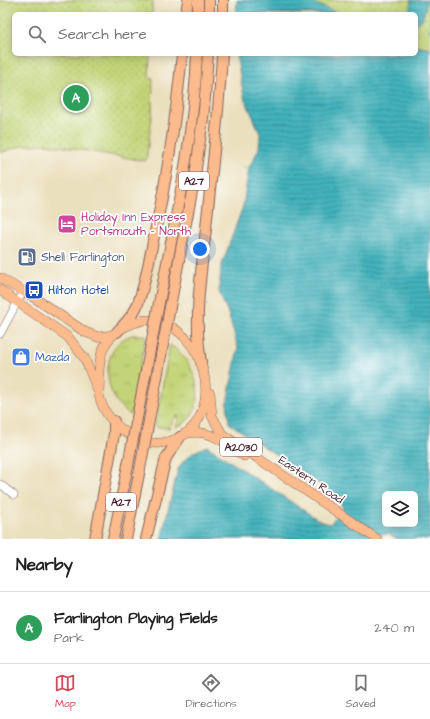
<!DOCTYPE html>
<html lang="en">
<head>
<meta charset="utf-8">
<style>
	body { margin:0; font-family:"Architects Daughter",sans-serif; background:#f6f6f6; color:#222 }
	.controls { position:absolute; right:12px; bottom:12px; display:grid; overflow:hidden; border-radius:6px; box-shadow:0 2px 10px #0003 }
	.controls button { width:36px; height:36px; display:grid; place-items:center; padding:0; border:0; border-bottom:1px solid #e0e0e0; background:#fff; color:#222; font:20px sans-serif }
	.you { position:absolute; left:200px; top:249px; width:14px; height:14px; margin:-10px; border:3px solid #fff; border-radius:50%; background:#1a73e8; box-shadow:0 0 0 6px #1a73e833 }
	.badge { display:grid; place-items:center; width:26px; height:26px; border-radius:50%; background:#d1495b; color:#fff; font-size:13px; font-weight:700 }
	.pin { position:absolute; translate:-50% -50%; border:2px solid #fff; box-shadow:0 1px 4px #0006 }
	.list { margin:0; padding:0; list-style:none }
	h2 { display:flex; justify-content:space-between; align-items:center; height:52px; margin:0; padding:0 16px; font-size:17px }
	h2 small { font-size:13px; font-weight:400; color:#767676 }
	.list li { display:grid; grid-template-columns:26px 1fr auto; gap:12px; align-items:center; box-sizing:border-box; height:72px; padding:0 16px; border-top:1px solid #e0e0e0 }
	.list b { display:block; font-size:15px; white-space:nowrap }
	.list p { margin:0; font-size:13px; white-space:nowrap; color:#767676 }
	.list em { font-size:13px; font-style:normal; color:#767676 }
	.icon { flex:none; width:22px; height:22px; fill:none; stroke:currentColor; stroke-width:2; stroke-linecap:round; stroke-linejoin:round }
	.map { position:relative; flex:none; width:430px; height:539px; overflow:hidden }
	.search { position:absolute; background:#fff; box-shadow:0 2px 10px #0003; left:12px; right:12px; top:12px; height:44px; display:flex; align-items:center; gap:10px; box-sizing:border-box; padding:0 14px; border-radius:6px; color:#767676; font-size:15px }
	.sheet { height:124px; background:#fff }
	nav { display:flex; justify-content:space-around; align-items:center; box-sizing:border-box; height:56px; border-top:1px solid #e0e0e0; background:#fff; font-size:11px; color:#767676 }
	nav a { display:grid; justify-items:center; gap:2px }
	nav .on { color:#d1495b }
	.map>svg:first-child { display:block }
	.grass { fill:url(#grass-tufts); stroke:#867a51 }
	.park { fill:url(#park-dots); stroke:#867a51 }
	.water { fill:url(#water-rules); stroke:#466873; fill-rule:evenodd }
	.lines { fill:none; stroke-linecap:round; stroke-linejoin:round }
	.stream { stroke:#42b2bb; stroke-width:1.5 }
	.minor-casing { stroke:#82635e; stroke-width:8 }
	.major-casing { stroke:#82635e; stroke-width:10 }
	.highway-casing { stroke:#82635e; stroke-width:12 }
	.minor { stroke:#fff; stroke-width:7 }
	.major { stroke:#fbbb8d; stroke-width:9 }
	.highway { stroke:#fbbb8d; stroke-width:10 }
	.highway-bridge-casing { stroke:#82635e; stroke-width:12; stroke-linecap:butt }
	.highway-bridge { stroke:#fbbb8d; stroke-width:10 }
	.labels { text-anchor:middle; dominant-baseline:central; stroke-width:3.5; stroke-linejoin:round; paint-order:stroke }
	.shield { fill:#fff; stroke:#80626b; stroke-width:1 }
	.shield-label { font-size:11px; font-weight:bold; fill:#4a1f2b }
	.hotel-label { font-size:12px; fill:#b23c85; stroke:#fff; text-anchor:start }
	.service-label { font-size:12px; fill:#4e5e75; stroke:#fff; text-anchor:start }
	.transit-label { font-size:12px; fill:#164399; stroke:#fff; text-anchor:start }
	.shop-label { font-size:12px; fill:#366cbe; stroke:#fff; text-anchor:start }
	.street-label { font-size:12px; fill:#4a1f2b; stroke:#fff }
</style>
</head>
<body>
<div class="map">
<svg width="430" height="539" viewBox="0 0 430 539">
	<defs>
		<pattern id="grass-tufts" width="24" height="20" patternUnits="userSpaceOnUse"><rect width="24" height="20" fill="#c2d477"/><path d="M3 7l-1-3M5 7V3M7 7l1-3M15 17l-1-3M17 17v-4M19 17l1-3" fill="none" stroke="#a8b667"/></pattern>
		<pattern id="park-dots" width="8" height="8" patternUnits="userSpaceOnUse"><rect width="8" height="8" fill="#c2d477"/><path d="M2 2h.1M6 6h.1" fill="none" stroke="#a8b667" stroke-width="1.8" stroke-linecap="round"/></pattern>
		<pattern id="water-rules" width="6" height="5" patternUnits="userSpaceOnUse"><rect width="6" height="5" fill="#42b2bb"/><path d="M0 2.5h6" fill="none" stroke="#399098"/></pattern>
	</defs>
	<rect width="100%" height="100%" fill="#fff"/>
	<filter id="ink" filterUnits="userSpaceOnUse"><feTurbulence type="fractalNoise" baseFrequency=".025" numOctaves="2"/><feDisplacementMap in="SourceGraphic" scale="8" xChannelSelector="R" yChannelSelector="G"/><feConvolveMatrix kernelMatrix="1 2 1 2 8 2 1 2 1" color-interpolation-filters="sRGB"/></filter>
	<filter id="wash" filterUnits="userSpaceOnUse"><feTurbulence type="fractalNoise" baseFrequency=".012" numOctaves="4" result="noise"/><feDisplacementMap in="SourceGraphic" scale="16" xChannelSelector="R" yChannelSelector="G"/><feGaussianBlur stdDeviation="0.9" result="paint"/><feColorMatrix in="noise" values="0 0 0 0 0 0 0 0 0 0 0 0 0 0 0 0 0 1.4 0 .05"/><feComposite in="paint" operator="in"/></filter>
	<g filter="url(#wash)">
		<rect width="100%" height="100%" fill="#ebe0be"/>
		<!-- grass -->
		<g class="grass">
			<path d="M 132,335 L 146,335 L 131,415 C 102,399 98,346 132,335 Z"/>
			<path d="M 170,345 C 198,361 212,414 176,427 L 179,417 L 176,416 L 169,428 L 155,427 Z"/>
		</g>
		<!-- park -->
		<g class="park">
			<path d="M 0,0 L 153,0 L 152,14 L 14,14 L 14,54 L 150,54 L 149,77 L 153,78 L 152,117 L 146,161 L 46,144 L 21,146 L 0,153 Z"/>
			<path d="M 307,0 L 430,0 L 430,49 L 416,46 L 416,14 L 340,14 Z"/>
		</g>
		<!-- water -->
		<g class="water">
			<path d="M 237,0 L 307,0 L 340,14 L 236,14 Z"/>
			<path d="M 411,0 L 428,0 L 423,18 L 416,24 L 416,14 L 409,14 Z"/>
			<path d="M 416,46 L 430,49 L 430,539 L 397,539 L 388,534 L 380,535 L 377,533 L 373,539 L 161,539 L 178,469 C 185,457 194,451 207,446 L 320,521 L 330,524 L 343,508 L 337,496 L 229,423 L 227,403 L 238,348 L 228,313 L 219,292 L 221,267 L 243,206 L 249,168 L 259,148 L 260,133 L 244,97 L 236,54 L 416,54 ZM 385,494 L 415,494 L 415,524 L 385,524 Z"/>
		</g>
		<g class="lines">
			<!-- stream -->
			<g class="stream">
				<path d="M 428,30 L 430,31"/>
				<path d="M 244,167 L 250,169"/>
			</g>
		</g>
	</g>
	<g filter="url(#ink)">
		<g class="lines">
			<!-- minor casing -->
			<g class="minor-casing">
				<g id="minor">
					<path d="M 0,334 L 23,292"/>
					<path d="M 0,484 L 14,495"/>
				</g>
			</g>
			<!-- major casing -->
			<g class="major-casing">
				<g id="major">
					<path d="M 0,278 L 33,297 L 85,332 L 98,337 L 113,335"/>
					<path d="M 0,290 L 68,337 L 85,359 L 97,389"/>
					<path d="M 144,320 C 211,319 233,434 161,443 C 135,446 103,420 99,394 C 99,388 100,381 99,375 C 99,361 101,346 112,336 C 120,327 133,323 144,320 Z"/>
					<path d="M 210,393 L 212,416 L 222,434 L 377,539"/>
					<path d="M 184,434 C 211,428 223,442 244,456"/>
				</g>
			</g>
			<!-- highway casing -->
			<g class="highway-casing">
				<g id="highway">
					<path d="M 223,0 L 223,14"/>
					<path d="M 186,14 L 188,0"/>
					<path d="M 198,14 L 198,0"/>
					<path d="M 209,14 L 209,0"/>
					<path d="M 159,303 C 175,221 194,138 197,54"/>
					<path d="M 170,307 L 195,176 L 204,110 L 208,54"/>
					<path d="M 117,332 C 124,324 133,316 137,306 C 145,285 149,262 153,241 C 167,179 176,117 182,54"/>
					<path d="M 201,362 C 194,320 200,280 205,238 C 211,177 219,116 222,54"/>
					<path d="M 95,539 L 114,434 L 114,421"/>
					<path d="M 113,539 L 128,465"/>
					<path d="M 126,539 L 140,469"/>
					<path d="M 146,539 L 166,458 L 180,437"/>
				</g>
			</g>
			<!-- minor -->
			<use href="#minor" class="minor"/>
			<!-- major -->
			<use href="#major" class="major"/>
			<!-- highway -->
			<use href="#highway" class="highway"/>
			<!-- highway-bridge casing -->
			<g class="highway-bridge-casing">
				<g id="highway-bridge">
					<path d="M 128,465 L 159,303"/>
					<path d="M 140,469 L 170,307"/>
				</g>
			</g>
			<!-- highway-bridge -->
			<use href="#highway-bridge" class="highway-bridge"/>
		</g>
	</g>
	<!-- icons -->
	<defs>
		<g id="hotel-square" transform="scale(1)"><rect x="-9" y="-9" width="18" height="18" rx="4" fill="#d1479c" stroke="#fff"/><path d="M-6-4.5h1.5V1H6V5H4.5V3h-9V5H-6ZM-4 0a1.8 1.8 0 1 1 3.6 0ZM.5 0V-2.5h3Q6-2.5 6 0Z" fill="#fff"/></g>
		<g id="fuel-square" transform="scale(1)"><rect x="-9" y="-9" width="18" height="18" rx="4" fill="#5c6f8a" stroke="#fff"/><path d="M-5.5-6h7V0h2V4h1.3V-2.5L3-4.5l.8-.8L6-3V5H2.5V1h-1V6h-7ZM-4.2-4.7v3.2H.2V-4.7Z" fill="#fff"/></g>
		<g id="bus-square" transform="scale(1)"><rect x="-9" y="-9" width="18" height="18" rx="4" fill="#1a4fb4" stroke="#fff"/><path d="M-5-6H5V4H4V6H2V4H-2V6H-4V4H-5ZM-3.5-4V0h7V-4ZM-3.5 1.2v1.5H-2V1.2ZM2 1.2v1.5H3.5V1.2Z" fill="#fff"/></g>
		<g id="shop-square" transform="scale(1)"><rect x="-9" y="-9" width="18" height="18" rx="4" fill="#3f7fe0" stroke="#fff"/><path d="M-5-2.5h2.3a2.7 3.5 0 0 1 5.4 0H5L5.5 6h-11ZM-1.5-2.5h3a1.5 2.3 0 0 0-3 0Z" fill="#fff"/></g>
	</defs>
	<g fill-rule="evenodd">
		<use href="#hotel-square" x="67" y="224"/>
		<use href="#fuel-square" x="27" y="257"/>
		<use href="#bus-square" x="34" y="290"/>
		<use href="#shop-square" x="21" y="357"/>
	</g>
	<g class="labels">
		<!-- shield labels -->
		<g class="shield">
			<rect x="179" y="172" width="30" height="18" rx="3"/>
			<rect x="220" y="438" width="42" height="18" rx="3"/>
			<rect x="106" y="493" width="30" height="18" rx="3"/>
		</g>
		<g class="shield-label">
			<text x="194" y="181">A27</text>
			<text x="241" y="447">A2030</text>
			<text x="121" y="502">A27</text>
		</g>
		<!-- hotel labels -->
		<g class="hotel-label">
			<text x="81" y="217">Holiday Inn Express<tspan x="81" dy="14">Portsmouth - North</tspan></text>
		</g>
		<!-- service labels -->
		<g class="service-label">
			<text x="41" y="257">Shell Farlington</text>
		</g>
		<!-- transit labels -->
		<g class="transit-label">
			<text x="48" y="290">Hilton Hotel</text>
		</g>
		<!-- shop labels -->
		<g class="shop-label">
			<text x="35" y="357">Mazda</text>
		</g>
		<!-- street labels -->
		<g class="street-label">
			<text transform="translate(311 480) rotate(34)">Eastern Road</text>
		</g>
	</g>
</svg>
<div class="controls">
<button><svg class="icon" aria-label="layers" viewBox="0 0 24 24"><path d="M12 4l9 5-9 5-9-5zM3 14l9 5 9-5"/></svg></button>
</div>
<div class="you"></div>
<div class="pin badge" style="left:76px;top:98px;background:#2e9e5b">A</div>
<div class="search"><svg class="icon" aria-label="search" viewBox="0 0 24 24"><circle cx="10" cy="10" r="6"/><path d="M15 15l6 6"/></svg>Search here</div>
</div>
<section class="sheet">
<h2>Nearby<small></small></h2>
<ul class="list">
<li><span class="badge" style="background:#2e9e5b">A</span><div><b>Farlington Playing Fields</b><p>Park</p></div><em>240 m</em></li>
</ul>
</section>
<nav>
<a class="on"><svg class="icon" aria-label="map" viewBox="0 0 24 24"><path d="M3 6l6-2 6 2 6-2v14l-6 2-6-2-6 2zM9 4v14M15 6v14"/></svg>Map</a>
<a><svg class="icon" aria-label="directions" viewBox="0 0 24 24"><path d="M12 3l9 9-9 9-9-9zM9 14v-3h6M13 9l2 2-2 2"/></svg>Directions</a>
<a><svg class="icon" aria-label="saved" viewBox="0 0 24 24"><path d="M7 4h10v16l-5-4-5 4z"/></svg>Saved</a>
</nav>
</body>
</html>
